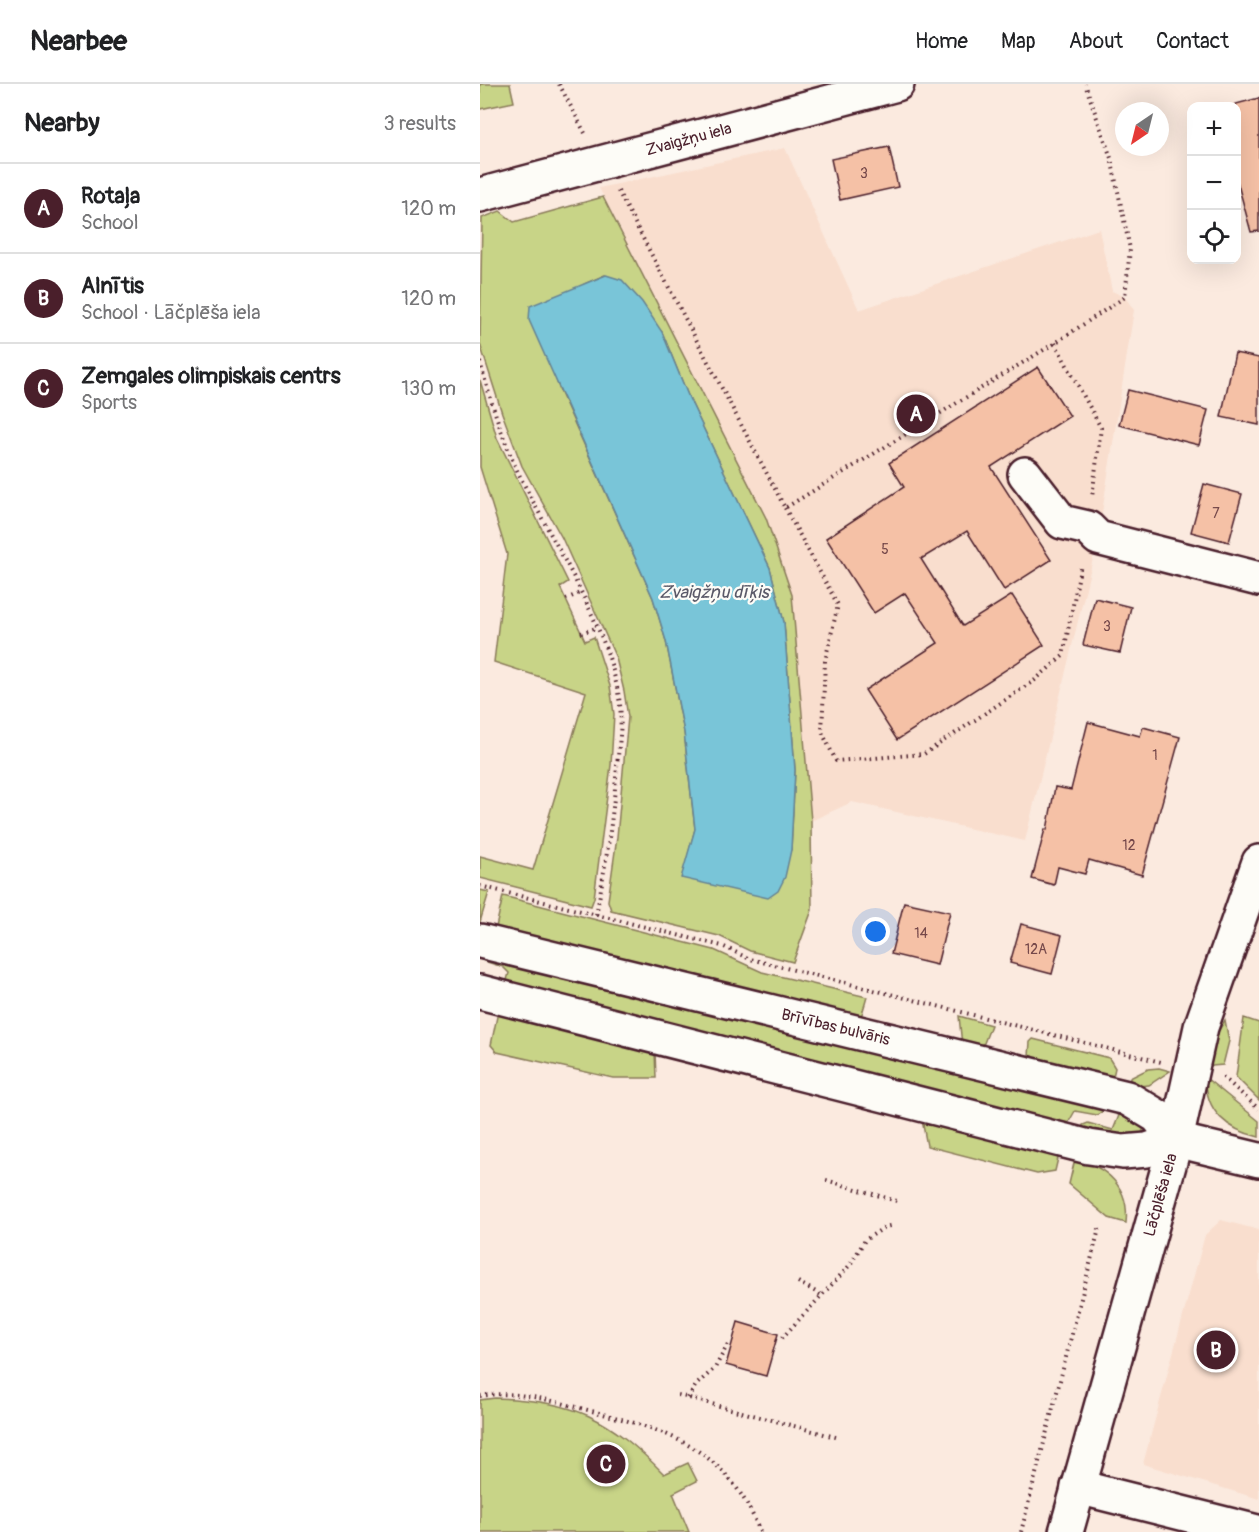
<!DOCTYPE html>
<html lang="en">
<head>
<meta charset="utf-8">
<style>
	body { margin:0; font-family:Pangolin,sans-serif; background:#f6f6f6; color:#202124 }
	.controls { position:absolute; right:18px; top:18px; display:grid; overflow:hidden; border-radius:12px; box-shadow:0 6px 24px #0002 }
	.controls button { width:54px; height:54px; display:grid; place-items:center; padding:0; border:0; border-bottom:2px solid #e0e0e0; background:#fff; color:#202124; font:30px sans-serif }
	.compass { position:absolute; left:635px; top:18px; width:54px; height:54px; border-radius:50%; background:#fff; box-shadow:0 6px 24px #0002; rotate:215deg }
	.you { position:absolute; left:396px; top:848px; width:21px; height:21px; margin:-15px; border:4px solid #fff; border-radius:50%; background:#1a73e8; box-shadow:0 0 0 9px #1a73e833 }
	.badge { display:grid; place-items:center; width:39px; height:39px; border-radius:50%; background:#4a1f2b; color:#fff; font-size:20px; font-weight:700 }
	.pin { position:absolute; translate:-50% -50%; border:3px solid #fff; box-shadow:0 2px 6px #0006 }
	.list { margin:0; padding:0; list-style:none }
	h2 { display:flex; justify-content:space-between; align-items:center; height:78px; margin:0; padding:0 24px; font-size:26px }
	h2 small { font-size:20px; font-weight:400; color:#757577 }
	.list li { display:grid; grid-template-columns:39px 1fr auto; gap:18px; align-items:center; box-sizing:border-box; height:90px; padding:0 24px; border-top:2px solid #e0e0e0 }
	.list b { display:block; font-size:22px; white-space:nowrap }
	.list p { margin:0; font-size:20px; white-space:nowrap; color:#757577 }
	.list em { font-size:20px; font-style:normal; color:#757577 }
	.icon { flex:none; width:33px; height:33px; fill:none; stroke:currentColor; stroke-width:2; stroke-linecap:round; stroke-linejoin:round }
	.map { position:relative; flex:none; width:779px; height:1448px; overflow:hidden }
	header { display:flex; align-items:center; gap:36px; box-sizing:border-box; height:84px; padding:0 30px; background:#fff; border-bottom:2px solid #e0e0e0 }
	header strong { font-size:28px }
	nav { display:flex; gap:33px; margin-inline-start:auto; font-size:21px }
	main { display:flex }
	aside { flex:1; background:#fff }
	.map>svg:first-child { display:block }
	.built { fill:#f9dece }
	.green { fill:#c8d487; stroke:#897a59; stroke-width:1.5; fill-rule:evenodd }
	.water { fill:#79c5d8; stroke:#668393; stroke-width:1.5 }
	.building { fill:#f5c1a6; stroke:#4a1f2b; stroke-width:1.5 }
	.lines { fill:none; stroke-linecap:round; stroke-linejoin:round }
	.minor-casing { stroke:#4a1f2b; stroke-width:38 }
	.path { stroke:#4a1f2b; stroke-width:4; stroke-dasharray:1.5 4.5; stroke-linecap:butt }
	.minor { stroke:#fdfcf7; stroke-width:33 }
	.labels { text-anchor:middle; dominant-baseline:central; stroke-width:4.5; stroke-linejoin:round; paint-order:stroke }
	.number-label { font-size:14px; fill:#75484a }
	.street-label { font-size:16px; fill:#4a1f2b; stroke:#fdfcf7 }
	.water-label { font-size:18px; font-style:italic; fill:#5a5968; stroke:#fdfcf7 }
</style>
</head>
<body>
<header>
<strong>Nearbee</strong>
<nav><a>Home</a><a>Map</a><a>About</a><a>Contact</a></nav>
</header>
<main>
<aside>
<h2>Nearby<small>3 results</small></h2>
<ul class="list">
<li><span class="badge">A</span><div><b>Rotaļa</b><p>School</p></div><em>120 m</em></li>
<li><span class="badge">B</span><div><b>Alnītis</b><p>School · Lāčplēša iela</p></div><em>120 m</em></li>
<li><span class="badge">C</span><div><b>Zemgales olimpiskais centrs</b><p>Sports</p></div><em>130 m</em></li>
</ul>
</aside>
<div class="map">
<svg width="779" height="1448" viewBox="0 0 779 1448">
	<rect width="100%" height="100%" fill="#fbeadf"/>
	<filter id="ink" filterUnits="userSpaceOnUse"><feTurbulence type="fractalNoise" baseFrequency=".0167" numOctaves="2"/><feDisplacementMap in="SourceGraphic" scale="12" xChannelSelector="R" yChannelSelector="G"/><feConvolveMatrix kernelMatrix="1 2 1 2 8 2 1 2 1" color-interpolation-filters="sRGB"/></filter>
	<g filter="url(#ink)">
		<!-- built -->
		<g class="built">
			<path d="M 305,64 L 379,226 L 619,145 L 632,207 L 645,213 L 654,226 L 618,454 L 545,757 L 372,718 L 331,737 L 312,511 L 286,434 L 119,104 Z"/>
			<path d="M 741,1136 L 779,1146 L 779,1415 L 663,1380 L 725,1151 Z"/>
		</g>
		<!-- green -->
		<g class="green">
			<path d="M 0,0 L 30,0 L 34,18 L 0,25 Z"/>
			<path d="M 123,113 L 286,434 L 312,511 L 331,737 L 332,826 L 313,878 L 270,867 L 239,852 L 131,826 L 128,817 L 137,753 L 148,633 L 144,607 L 136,574 L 82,454 L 42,382 L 22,329 L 0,260 L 2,134 L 20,127 L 34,138 ZM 125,191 L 182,248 L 209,314 L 290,484 L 304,538 L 315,686 L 311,766 L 202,794 L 215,745 L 204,648 L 186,557 L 173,514 L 80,307 L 68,272 L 104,200 Z"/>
			<path d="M 0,296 L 17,354 L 88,498 L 80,503 L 105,557 L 114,553 L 130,602 L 134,630 L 131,681 L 114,814 L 111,822 L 0,794 L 0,772 L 53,786 L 106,608 L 14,578 L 27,470 L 0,383 Z"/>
			<path d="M 0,806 L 9,808 L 0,838 Z"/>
			<path d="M 23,812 L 234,866 L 282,888 L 387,913 L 382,930 L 375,933 L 14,852 Z"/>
			<path d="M 7,869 L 551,1007 L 625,1026 L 617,1031 L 595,1027 L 586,1043 L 25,903 L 29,889 L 23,883 L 4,877 Z"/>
			<path d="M 19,923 L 33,924 L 43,937 L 175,968 L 176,994 L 133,994 L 17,968 L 11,961 Z"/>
			<path d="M 479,932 L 511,941 L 504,959 L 498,964 L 482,961 Z"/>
			<path d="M 764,934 L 779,939 L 779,1016 L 756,993 Z"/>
			<path d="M 745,936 L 749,957 L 743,981 L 732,982 L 729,980 L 736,951 Z"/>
			<path d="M 553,955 L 629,974 L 635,984 L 632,997 L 556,978 L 549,972 L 550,958 Z"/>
			<path d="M 679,984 L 690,987 L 669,1001 L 648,1003 L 650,994 L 668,985 Z"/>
			<path d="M 726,994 L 779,1037 L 779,1053 C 748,1046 725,1028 726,994 Z"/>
			<path d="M 640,1029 L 665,1041 L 659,1057 L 601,1048 L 603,1041 L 608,1039 L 633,1046 Z"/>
			<path d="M 442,1036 L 579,1070 L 575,1087 L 557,1090 L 447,1062 Z"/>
			<path d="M 595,1075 C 627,1083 650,1103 646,1139 L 629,1134 L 589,1100 Z"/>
			<path d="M 15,1314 C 94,1316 129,1334 184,1390 L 208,1379 L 217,1397 L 193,1409 L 209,1448 L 0,1448 L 0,1316 Z"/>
		</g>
		<!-- water -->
		<path class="water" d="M 126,191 L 142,196 L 162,218 L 182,248 L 209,314 L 290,484 L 304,538 L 315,686 L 311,766 L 305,793 L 298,807 L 288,814 L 201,794 L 215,745 L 204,648 L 186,557 L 173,514 L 49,236 L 50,222 Z"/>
		<!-- building -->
		<g class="building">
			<path d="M 779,14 L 779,147 L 771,148 L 756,93 L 756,20 Z"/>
			<path d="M 409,63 L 418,103 L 360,116 L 351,75 Z"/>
			<path d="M 755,269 L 779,274 L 779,341 L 741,333 Z"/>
			<path d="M 558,283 L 590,332 L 511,383 L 571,476 L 524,506 L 487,447 L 441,475 L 483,542 L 532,511 L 564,561 L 417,656 L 385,606 L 458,559 L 425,509 L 394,529 L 346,454 L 424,403 L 409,379 Z"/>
			<path d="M 648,306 L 728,326 L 719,361 L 639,341 Z"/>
			<path d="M 724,400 L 762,410 L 749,458 L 711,448 Z"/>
			<path d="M 615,514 L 651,523 L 640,569 L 603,561 Z"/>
			<path d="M 608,638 L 660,652 L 663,643 L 700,653 L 662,791 L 609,776 L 605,790 L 578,783 L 574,801 L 552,795 L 565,745 L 567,746 L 575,703 L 591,706 Z"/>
			<path d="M 424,818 L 470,828 L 457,881 L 411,870 Z"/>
			<path d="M 541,840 L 582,851 L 572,890 L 530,879 Z"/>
			<path d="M 258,1238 L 298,1250 L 286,1292 L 246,1281 Z"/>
		</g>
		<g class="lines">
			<!-- minor casing -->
			<g class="minor-casing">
				<g id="minor">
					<path id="s1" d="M 0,111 L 417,0"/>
					<path d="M 545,390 L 582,438 L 608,444 L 618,454 L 779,495"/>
					<path id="s2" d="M 0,857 L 647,1014 L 677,1032 L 696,1056"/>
					<path d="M 0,908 L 609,1063 L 643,1068 L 667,1066 L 696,1056 L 779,1076"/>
					<path d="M 598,1403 L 777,1448"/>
					<path id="s3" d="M 586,1448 L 696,1056 L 721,943 L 779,778"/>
				</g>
			</g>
			<!-- path -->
			<g class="path">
				<path d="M 79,0 L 106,51"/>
				<path d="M 138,107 L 305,424 L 575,259 L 645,213 L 650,165 L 631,74 L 605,0"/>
				<path d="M 575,259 L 621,344 L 612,413"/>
				<path d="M 0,278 C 10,314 21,351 37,386 C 70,455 127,538 139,614 C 143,636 139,660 137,682 C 133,732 126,781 116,831"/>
				<path d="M 305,424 L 358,521 L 345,577 L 342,648 L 356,677 L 444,670 L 555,596 L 583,572 L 601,480"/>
				<path d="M 86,515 L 100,509"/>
				<path d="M 101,549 L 116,544"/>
				<path d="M 0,802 L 242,862 L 270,875 L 681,978"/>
				<path d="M 743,993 L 779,1025"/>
				<path d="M 346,1096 L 420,1118"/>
				<path d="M 318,1198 L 343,1212"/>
				<path d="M 302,1254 L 370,1181 L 385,1156 L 405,1143 L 414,1141"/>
				<path d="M 198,1311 L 359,1354"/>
				<path d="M 0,1312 C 36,1306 69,1316 104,1325 C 185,1346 247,1362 280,1448"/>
				<path d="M 208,1314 L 216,1301 L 235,1284 L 248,1260"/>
				<path d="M 541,1448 L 620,1141"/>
			</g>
			<!-- minor -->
			<use href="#minor" class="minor"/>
		</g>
	</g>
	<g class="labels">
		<!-- number labels -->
		<g class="number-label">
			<text x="384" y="89">3</text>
			<text x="736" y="429">7</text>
			<text x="405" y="465">5</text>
			<text x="627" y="542">3</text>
			<text x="675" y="671">1</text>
			<text x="649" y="761">12</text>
			<text x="441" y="849">14</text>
			<text x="556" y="865">12A</text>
		</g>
		<!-- street labels -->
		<g class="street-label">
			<text stroke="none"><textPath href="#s1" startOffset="216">Zvaigžņu iela</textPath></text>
			<text stroke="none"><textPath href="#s2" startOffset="366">Brīvības bulvāris</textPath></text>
			<text stroke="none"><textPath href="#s3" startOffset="350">Lāčplēša iela</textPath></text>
		</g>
		<!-- water labels -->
		<g class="water-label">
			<text x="234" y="508">Zvaigžņu dīķis</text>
		</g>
	</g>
</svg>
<div class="controls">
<button>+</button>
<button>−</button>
<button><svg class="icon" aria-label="locate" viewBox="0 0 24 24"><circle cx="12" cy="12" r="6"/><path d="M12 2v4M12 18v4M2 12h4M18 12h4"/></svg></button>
</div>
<svg class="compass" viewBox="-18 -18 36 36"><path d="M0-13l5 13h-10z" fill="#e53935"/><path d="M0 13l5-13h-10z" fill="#757577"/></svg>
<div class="you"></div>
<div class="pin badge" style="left:436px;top:330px">A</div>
<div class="pin badge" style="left:736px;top:1266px">B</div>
<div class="pin badge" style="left:126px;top:1380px">C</div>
</div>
</main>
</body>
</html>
